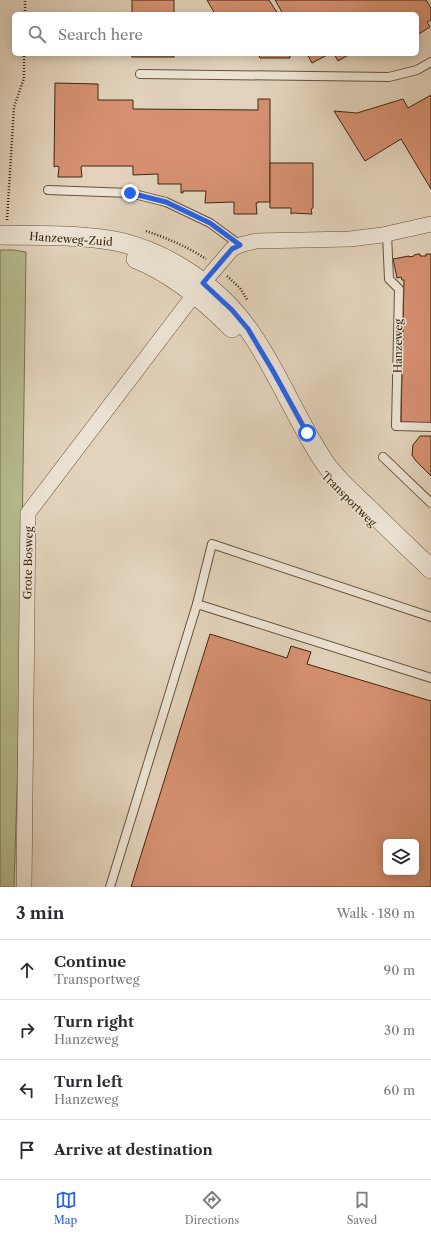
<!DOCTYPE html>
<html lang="en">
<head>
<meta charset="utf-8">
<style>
	body { margin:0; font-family:"Libre Caslon Text",serif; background:#f7f7f7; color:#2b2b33 }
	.controls { position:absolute; right:12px; bottom:12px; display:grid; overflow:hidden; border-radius:6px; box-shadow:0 2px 10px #0003 }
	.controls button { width:36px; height:36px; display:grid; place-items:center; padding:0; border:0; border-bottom:1px solid #e1e1e2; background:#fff; color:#2b2b33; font:20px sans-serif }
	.stop { position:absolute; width:12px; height:12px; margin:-9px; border:3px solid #2563eb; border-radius:50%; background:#fff }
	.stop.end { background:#2563eb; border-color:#fff; box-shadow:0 1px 4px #0008 }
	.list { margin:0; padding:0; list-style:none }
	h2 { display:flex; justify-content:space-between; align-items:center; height:52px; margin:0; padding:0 16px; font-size:17px }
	h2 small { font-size:13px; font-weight:400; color:#7c7c81 }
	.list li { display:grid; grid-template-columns:26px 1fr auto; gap:12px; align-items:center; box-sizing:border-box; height:60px; padding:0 16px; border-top:1px solid #e1e1e2 }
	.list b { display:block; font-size:15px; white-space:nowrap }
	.list p { margin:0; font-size:13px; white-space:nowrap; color:#7c7c81 }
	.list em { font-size:13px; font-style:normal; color:#7c7c81 }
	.icon { flex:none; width:22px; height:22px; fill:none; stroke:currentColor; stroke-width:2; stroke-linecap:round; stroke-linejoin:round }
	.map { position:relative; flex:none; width:431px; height:887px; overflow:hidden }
	.search { position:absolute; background:#fff; box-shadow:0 2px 10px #0003; left:12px; right:12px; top:12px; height:44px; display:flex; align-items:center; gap:10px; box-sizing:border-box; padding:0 14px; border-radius:6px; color:#7c7c81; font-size:15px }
	.sheet { height:292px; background:#fff }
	nav { display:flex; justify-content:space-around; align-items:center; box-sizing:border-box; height:56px; border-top:1px solid #e1e1e2; background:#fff; font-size:11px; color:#7c7c81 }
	nav a { display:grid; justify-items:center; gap:2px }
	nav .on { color:#2563eb }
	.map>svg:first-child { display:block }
	.green { fill:#b5bb8e; stroke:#78724d }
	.building { fill:#d69071; stroke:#3c280c; fill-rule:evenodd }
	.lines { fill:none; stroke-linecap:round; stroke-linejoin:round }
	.service-casing { stroke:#665238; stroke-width:10 }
	.minor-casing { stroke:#665238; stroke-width:16 }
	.tertiary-casing { stroke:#665238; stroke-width:20 }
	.path { stroke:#3c280c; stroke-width:2.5; stroke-dasharray:1 2; stroke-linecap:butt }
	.service { stroke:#ece2d3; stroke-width:8 }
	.minor { stroke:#ece2d3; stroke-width:15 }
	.tertiary { stroke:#ece2d3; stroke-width:19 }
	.route { stroke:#2563eb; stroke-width:5 }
	.labels { text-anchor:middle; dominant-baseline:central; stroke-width:3; stroke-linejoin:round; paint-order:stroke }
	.street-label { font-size:11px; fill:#3c280c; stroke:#ece2d3 }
</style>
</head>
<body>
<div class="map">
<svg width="431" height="887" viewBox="0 0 431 887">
	<rect width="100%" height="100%" fill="#e2d2bb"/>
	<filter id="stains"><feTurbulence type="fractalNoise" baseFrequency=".005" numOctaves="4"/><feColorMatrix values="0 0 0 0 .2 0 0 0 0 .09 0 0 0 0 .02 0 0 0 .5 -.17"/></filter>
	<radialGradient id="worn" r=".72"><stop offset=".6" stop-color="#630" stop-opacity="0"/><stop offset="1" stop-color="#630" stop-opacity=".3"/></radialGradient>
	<!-- green -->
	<path class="green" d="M 0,250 L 13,250 L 26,252 L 20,693 L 14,887 L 0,887 Z"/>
	<!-- building -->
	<g class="building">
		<rect x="132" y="0" width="42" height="14"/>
		<path d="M 207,0 L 269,0 L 278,14 L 215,14 Z"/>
		<path d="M 275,0 L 426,0 L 431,8 L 431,20 L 427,22 L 430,27 L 417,35 L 417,14 L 283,14 Z"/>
		<rect x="132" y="54" width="42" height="3"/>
		<path d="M 221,54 L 290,54 L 290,58 L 260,58 L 259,55 L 221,55 Z"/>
		<path d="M 307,54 L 329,54 L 312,63 Z"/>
		<path d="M 334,54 L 350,54 L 338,61 Z"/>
		<path d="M 55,83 L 98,84 L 98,100 L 133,100 L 133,109 L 258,110 L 258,99 L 270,99 L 270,202 L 258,202 L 258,203 L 256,203 L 257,214 L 234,214 L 234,202 L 205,203 L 206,191 L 183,191 L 183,193 L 181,193 L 181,184 L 158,184 L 158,174 L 133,175 L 133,166 L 82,166 L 81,167 L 82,177 L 58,177 L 59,167 L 56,166 L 54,167 Z"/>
		<path d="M 431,95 L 431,189 L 401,139 L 365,161 L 334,111 L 357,113 L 403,99 L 408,108 Z"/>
		<path d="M 270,163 L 313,163 L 313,208 L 311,209 L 312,214 L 293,213 L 291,214 L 291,208 L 270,208 Z"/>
		<path d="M 418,254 L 420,254 L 420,256 L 426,256 L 426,254 L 431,254 L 431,423 L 401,422 L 404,280 L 402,280 L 401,277 L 397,278 L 393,259 L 409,256 L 409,257 L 414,256 L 414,255 Z"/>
		<path d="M 420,436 L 431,436 L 431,476 L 416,461 L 412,455 L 413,445 Z"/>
		<path d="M 210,634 L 287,658 L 291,646 L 311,652 L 307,664 L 431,701 L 431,887 L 131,887 ZM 386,842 L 416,842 L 416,872 L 386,872 Z"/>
	</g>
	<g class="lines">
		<!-- service casing -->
		<g class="service-casing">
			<g id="service">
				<path d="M 140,74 L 389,77 L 417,70 L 431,62"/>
				<path d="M 48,190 L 130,193 L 166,202 L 210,223 L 240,245"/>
				<path d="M 387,234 L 389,279 L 399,289 L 396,426 L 431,427"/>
				<path d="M 383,457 L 431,503"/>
				<path d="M 197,604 L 431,678"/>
				<path d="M 110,887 L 197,604 L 212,544 L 431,617"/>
			</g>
		</g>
		<!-- minor casing -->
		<g class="minor-casing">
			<path id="minor" d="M 24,887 L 28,513 L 203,283 L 232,249 L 240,245 L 256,241 L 350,239 L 382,235 L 431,224"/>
		</g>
		<!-- tertiary casing -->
		<g class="tertiary-casing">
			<g id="tertiary">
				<path d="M 0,235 C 39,236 82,234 120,242 C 170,254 218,287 248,329 C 277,369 295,418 323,460 C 335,478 352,493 368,508 C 389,529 410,549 431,569"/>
				<path d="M 136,259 C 172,273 205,301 232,328"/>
			</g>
		</g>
		<!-- path -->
		<g class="path">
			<path d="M 25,14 L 25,0"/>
			<path d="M 7,220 L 14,107 L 24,78 L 24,54"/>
			<path d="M 146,231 C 167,238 188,247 206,259"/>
			<path d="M 227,276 L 240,288 L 248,301"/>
		</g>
		<!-- service -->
		<use href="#service" class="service"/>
		<!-- minor -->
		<use href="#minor" class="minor"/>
		<!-- tertiary -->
		<use href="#tertiary" class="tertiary"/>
	</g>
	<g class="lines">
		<!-- route -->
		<path class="route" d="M 130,193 L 166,202 L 210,223 L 240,245 L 232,249 L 203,283 L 232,310 L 248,329 L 273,371 L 307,433"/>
	</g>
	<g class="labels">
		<!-- street labels -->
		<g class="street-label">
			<text transform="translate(71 239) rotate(4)">Hanzeweg-Zuid</text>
			<text transform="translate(398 346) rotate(-89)">Hanzeweg</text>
			<text transform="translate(349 499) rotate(45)">Transportweg</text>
			<text transform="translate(28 563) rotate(-89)">Grote Bosweg</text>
		</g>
	</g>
	<rect width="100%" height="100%" filter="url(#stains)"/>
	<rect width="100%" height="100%" fill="url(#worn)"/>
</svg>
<div class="controls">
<button><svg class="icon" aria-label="layers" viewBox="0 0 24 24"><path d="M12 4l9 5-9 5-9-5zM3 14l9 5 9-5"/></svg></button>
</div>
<div class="stop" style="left:307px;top:433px"></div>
<div class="stop end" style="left:130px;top:193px"></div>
<div class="search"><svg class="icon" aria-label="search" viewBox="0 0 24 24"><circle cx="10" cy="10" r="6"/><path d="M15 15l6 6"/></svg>Search here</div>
</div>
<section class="sheet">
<h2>3 min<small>Walk · 180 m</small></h2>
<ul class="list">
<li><svg class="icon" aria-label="ahead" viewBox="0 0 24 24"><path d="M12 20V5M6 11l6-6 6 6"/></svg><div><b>Continue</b><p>Transportweg</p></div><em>90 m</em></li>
<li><svg class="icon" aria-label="right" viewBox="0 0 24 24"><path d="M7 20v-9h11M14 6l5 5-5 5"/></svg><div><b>Turn right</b><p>Hanzeweg</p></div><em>30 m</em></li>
<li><svg class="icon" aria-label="left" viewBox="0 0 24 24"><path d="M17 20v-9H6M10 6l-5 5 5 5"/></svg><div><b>Turn left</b><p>Hanzeweg</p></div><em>60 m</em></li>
<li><svg class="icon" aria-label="arrive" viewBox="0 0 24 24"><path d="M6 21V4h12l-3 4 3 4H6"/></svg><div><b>Arrive at destination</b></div></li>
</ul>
</section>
<nav>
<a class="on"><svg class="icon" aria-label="map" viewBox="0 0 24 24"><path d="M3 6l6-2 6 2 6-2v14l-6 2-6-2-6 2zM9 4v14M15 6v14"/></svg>Map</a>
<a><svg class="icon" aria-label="directions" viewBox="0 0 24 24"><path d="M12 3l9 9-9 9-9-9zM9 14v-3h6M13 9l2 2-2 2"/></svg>Directions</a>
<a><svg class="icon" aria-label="saved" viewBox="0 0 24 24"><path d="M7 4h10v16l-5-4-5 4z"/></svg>Saved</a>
</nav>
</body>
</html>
